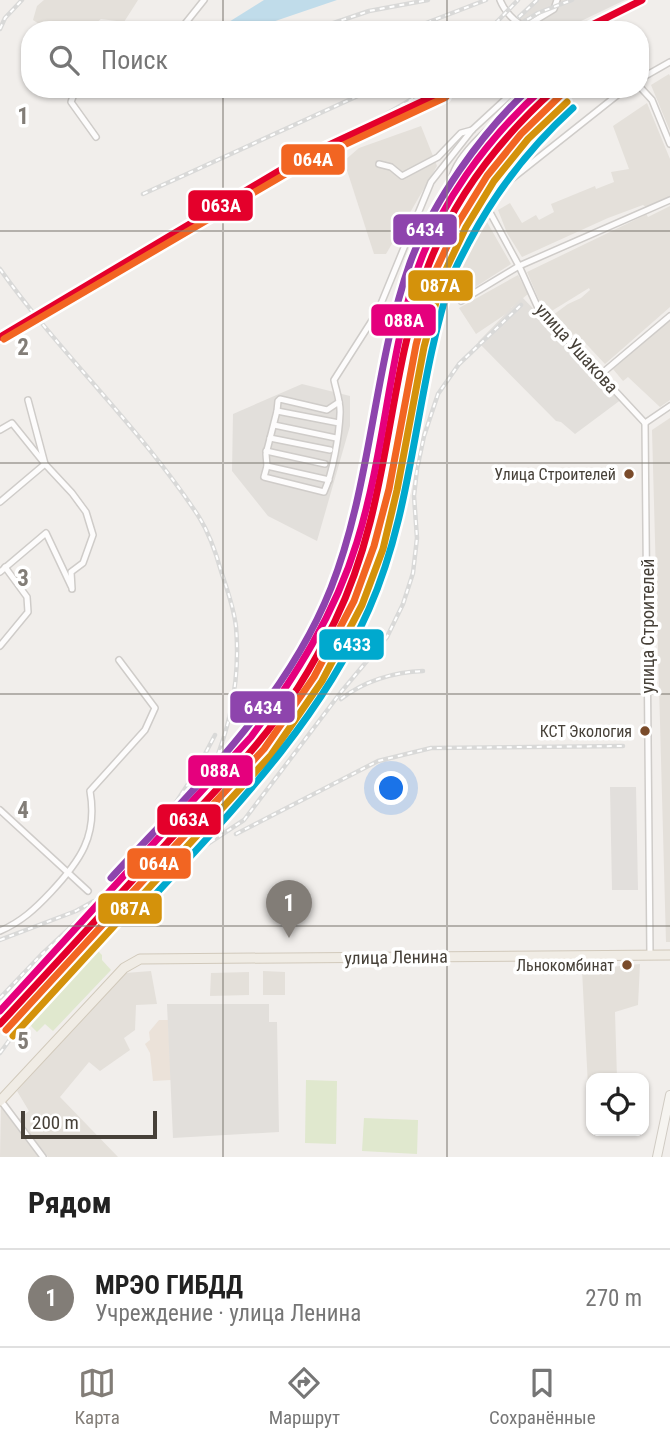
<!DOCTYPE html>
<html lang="ru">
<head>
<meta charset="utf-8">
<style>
	body { margin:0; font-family:"Roboto Condensed",sans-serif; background:#f2f2f2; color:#222 }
	.controls { position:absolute; right:21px; bottom:21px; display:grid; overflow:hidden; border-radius:14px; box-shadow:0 2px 5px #0004 }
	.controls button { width:63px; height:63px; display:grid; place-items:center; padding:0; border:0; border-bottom:2px solid #e0e0e0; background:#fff; color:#222; font:35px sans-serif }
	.scale { position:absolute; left:21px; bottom:18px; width:136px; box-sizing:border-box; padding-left:7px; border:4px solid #464038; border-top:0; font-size:19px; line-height:24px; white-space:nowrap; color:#464038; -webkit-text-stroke:5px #fff; paint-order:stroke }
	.you { position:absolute; left:392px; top:789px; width:24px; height:24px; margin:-18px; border:5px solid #fff; border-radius:50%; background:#1a73e8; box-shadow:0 0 0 10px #1a73e833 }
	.badge { display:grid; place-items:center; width:46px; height:46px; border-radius:50%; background:#827d77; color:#fff; font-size:23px; font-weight:700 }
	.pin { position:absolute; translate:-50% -58px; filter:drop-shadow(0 2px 4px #0008) }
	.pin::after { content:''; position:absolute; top:37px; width:24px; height:21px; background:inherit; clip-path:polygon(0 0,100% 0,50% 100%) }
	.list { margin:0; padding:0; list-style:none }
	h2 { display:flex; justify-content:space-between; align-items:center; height:91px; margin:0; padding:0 28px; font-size:30px }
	h2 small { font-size:23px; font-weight:400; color:#767676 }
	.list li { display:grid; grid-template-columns:46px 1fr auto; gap:21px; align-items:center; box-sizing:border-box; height:98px; padding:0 28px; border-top:2px solid #e0e0e0 }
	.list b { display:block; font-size:26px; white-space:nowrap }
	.list p { margin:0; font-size:23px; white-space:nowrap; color:#767676 }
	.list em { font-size:23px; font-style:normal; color:#767676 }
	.icon { flex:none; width:38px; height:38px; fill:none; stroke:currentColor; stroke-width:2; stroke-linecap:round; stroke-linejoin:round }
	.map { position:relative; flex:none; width:670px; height:1157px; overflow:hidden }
	.search { position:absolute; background:#fff; box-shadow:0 2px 5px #0004; left:21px; right:21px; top:21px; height:77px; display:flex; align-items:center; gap:18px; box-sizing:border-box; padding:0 24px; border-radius:28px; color:#767676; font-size:26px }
	.sheet { height:189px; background:#fff }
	nav { display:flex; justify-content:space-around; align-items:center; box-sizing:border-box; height:98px; border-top:2px solid #e0e0e0; background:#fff; font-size:19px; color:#767676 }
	nav a { display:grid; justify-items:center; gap:4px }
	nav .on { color:#827d77 }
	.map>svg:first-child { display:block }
	.residential { fill:#e4e0da }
	.commercial { fill:#ebe2d9 }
	.industrial { fill:#e2dfdb }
	.green { fill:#e0e8ce }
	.parking { fill:#e2dfdc }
	.water { fill:#c0dcea }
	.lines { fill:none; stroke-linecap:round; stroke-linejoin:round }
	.street-casing { stroke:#cfccc9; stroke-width:8 }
	.secondary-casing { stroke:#d0cbc3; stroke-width:10 }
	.primary-casing { stroke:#d1c9bb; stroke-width:11 }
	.street { stroke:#fdfcfc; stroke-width:5 }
	.secondary { stroke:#f6f4f0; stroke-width:8 }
	.primary { stroke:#f0ece5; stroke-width:9 }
	.rail-casing { stroke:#d9d9d8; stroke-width:4.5 }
	.rail { stroke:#fff; stroke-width:2; stroke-dasharray:5; stroke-linecap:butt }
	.rail-1-casing { stroke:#fff; stroke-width:12 }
	.rail-2-casing { stroke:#fff; stroke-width:12 }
	.rail-3-casing { stroke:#fff; stroke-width:12 }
	.rail-4-casing { stroke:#fff; stroke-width:12 }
	.rail-5-casing { stroke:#fff; stroke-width:12 }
	.rail-6-casing { stroke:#fff; stroke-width:12 }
	.rail-1 { stroke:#e4002b; stroke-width:7 }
	.rail-2 { stroke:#f26522; stroke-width:7 }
	.rail-3 { stroke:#e5007d; stroke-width:7 }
	.rail-4 { stroke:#d4920b; stroke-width:7 }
	.rail-5 { stroke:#8e44ad; stroke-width:7 }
	.rail-6 { stroke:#00a9ce; stroke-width:7 }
	.grid { fill:none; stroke:#827d77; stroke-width:2; stroke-opacity:0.55 }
	.bus-dot { fill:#7a4b2a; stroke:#fff; stroke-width:2.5 }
	.labels { text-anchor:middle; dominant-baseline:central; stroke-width:7; stroke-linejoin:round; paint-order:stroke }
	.bus-label { font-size:16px; fill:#464038; stroke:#fff; text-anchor:end }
	.street-label { font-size:18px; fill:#464038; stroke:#fff }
	.grid-label { font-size:23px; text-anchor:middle; font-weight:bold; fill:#827d77; stroke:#fff; stroke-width:7; stroke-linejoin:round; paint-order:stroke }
	.line-badge { stroke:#fff; stroke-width:2.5 }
	.badge-label { font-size:19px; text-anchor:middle; font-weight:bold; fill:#fff }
</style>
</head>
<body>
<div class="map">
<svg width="670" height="1157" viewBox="0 0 670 1157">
	<rect width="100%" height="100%" fill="#f1eeeb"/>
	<!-- residential -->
	<g class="residential">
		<path d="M 44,0 L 138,0 L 124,22 L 101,19 L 87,30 L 60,30 L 47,29 L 33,20 L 37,6 Z"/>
		<path d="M 669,74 L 670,76 L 670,131 L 651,85 Z"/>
		<path d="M 647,103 L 670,159 L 670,196 L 646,207 L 643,205 L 608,218 L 522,257 L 507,233 L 498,210 L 510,203 L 522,223 L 536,215 L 539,220 L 554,212 L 551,204 L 595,186 L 596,189 L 614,182 L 611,172 L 629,169 L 613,126 Z"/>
		<path d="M 421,126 L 437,166 L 386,254 L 374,254 L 344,161 L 359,148 Z"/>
		<path d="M 670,206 L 670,307 L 605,364 L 576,333 L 571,336 L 553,315 L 568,304 L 581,298 L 590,290 L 589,288 L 550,312 L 539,300 L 527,272 L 643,216 L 646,214 L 648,217 Z"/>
		<path d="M 472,207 L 490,218 L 487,222 L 511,264 L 452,302 L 445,298 L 457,276 L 448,273 L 446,259 Z"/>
		<path d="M 518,275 L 528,294 L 511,308 L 512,310 L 476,334 L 459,308 Z"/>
		<path d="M 670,320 L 670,400 L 660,407 L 628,377 L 623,381 L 613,369 Z"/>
		<path d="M 670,418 L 670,942 L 666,942 L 652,430 Z"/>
		<path d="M 640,964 L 638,1005 L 615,1012 L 617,1078 L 591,1078 L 591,1086 L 588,1086 L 582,970 Z"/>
		<path d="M 151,971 L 157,1004 L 136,1005 L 135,1030 L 124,1038 L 130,1050 L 100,1071 L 89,1062 L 60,1097 L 118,1157 L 48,1157 L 19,1119 L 29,1111 L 17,1091 L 125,973 Z"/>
		<path d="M 263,971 L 285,972 L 285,995 L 263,995 Z"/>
		<path d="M 249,972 L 249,995 L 210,996 L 211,973 Z"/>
		<path d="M 1,1106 L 39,1157 L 0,1157 Z"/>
	</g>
	<!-- commercial -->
	<path class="commercial" d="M 159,1020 L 168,1020 L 171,1080 L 153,1081 L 150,1053 L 145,1044 L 150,1040 L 149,1032 Z"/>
	<!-- industrial -->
	<g class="industrial">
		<path d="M 534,0 L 625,0 L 579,22 L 540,26 L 522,24 L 516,18 Z"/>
		<path d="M 522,297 L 594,372 L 592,375 L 604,388 L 610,387 L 622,399 L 575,434 L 561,422 L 556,421 L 478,342 Z"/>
		<path d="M 302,384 L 350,396 L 350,426 L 317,541 L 268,516 L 232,471 L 233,414 Z"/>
		<path d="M 269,1004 L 269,1022 L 277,1022 L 279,1132 L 173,1138 L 167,1004 Z"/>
	</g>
	<!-- green -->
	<g class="green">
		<path d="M 109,917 L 116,922 L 93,946 L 102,955 L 102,960 L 111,970 L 53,1031 L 45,1024 L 37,1032 L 31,1026 C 54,987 78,950 109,917 Z"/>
		<path d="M 306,1080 L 337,1081 L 336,1144 L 305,1143 Z"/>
		<path d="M 364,1118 L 418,1120 L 417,1154 L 362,1151 Z"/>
	</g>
	<!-- parking -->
	<path class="parking" d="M 610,787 L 636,787 L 638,890 L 612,890 Z"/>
	<!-- water -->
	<path class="water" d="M 264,0 L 337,0 L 249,30 L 216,30 Z"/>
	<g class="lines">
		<!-- street casing -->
		<g class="street-casing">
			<g id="street">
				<path d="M 500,0 C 504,10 515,24 526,26 L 554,9 L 557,0"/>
				<path d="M 180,30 L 204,0"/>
				<path d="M 640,79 L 670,62"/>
				<path d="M 640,87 L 652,100 L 670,144"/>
				<path d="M 82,89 L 74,94 L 71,102 L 96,137"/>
				<path d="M 522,100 L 532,89"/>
				<path d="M 379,164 L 391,167 L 402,176 L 438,157 L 461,133 L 472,130"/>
				<path d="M 486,205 L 519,266 L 538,308 L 645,423"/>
				<path d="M 486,205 L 489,197 L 625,89"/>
				<path d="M 461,301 L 519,266 L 670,200"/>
				<path d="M 600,375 L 670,316"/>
				<path d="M 28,400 L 45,464 L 72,493 L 86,512 L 93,535 L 83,563 L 71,572 L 72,589"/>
				<path d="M 277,411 L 278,401 L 280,399 L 327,410 L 339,402"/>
				<path d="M 339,423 L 277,411 L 266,454 L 267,466 L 264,477 L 324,492 C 333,472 339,436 340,414 C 341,403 336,390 334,380 L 378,311 L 431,182 L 472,130 L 511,94 L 519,94 L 522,100 C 505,114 441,164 453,189 C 459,201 475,202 486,205"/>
				<path d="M 645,423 L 650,955"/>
				<path d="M 645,423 L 670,406"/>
				<path d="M 274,425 L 336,438"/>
				<path d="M 0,430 L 12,423 L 45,464 L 0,502"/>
				<path d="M 270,438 L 330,450"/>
				<path d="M 266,451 L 325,464"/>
				<path d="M 267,466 L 329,480"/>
				<path d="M 0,572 L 46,533 L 71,586"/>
				<path d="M 0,646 L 28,612 L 27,597 L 5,567"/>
				<path d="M 0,810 L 88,891"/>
				<path d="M 0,931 C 21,922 35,909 51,892 C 80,861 98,836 90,791 L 145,730 L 155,708 L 119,660"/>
				<path d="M 1,1101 L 43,1157"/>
			</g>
		</g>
		<!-- secondary casing -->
		<g class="secondary-casing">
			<path id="secondary" d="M 657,1157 L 670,1095"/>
		</g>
		<!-- primary casing -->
		<g class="primary-casing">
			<path id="primary" d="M 0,1101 L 124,968 L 140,959 L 670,955"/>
		</g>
		<!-- street -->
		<use href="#street" class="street"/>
		<!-- secondary -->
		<use href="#secondary" class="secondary"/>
		<!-- primary -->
		<use href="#primary" class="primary"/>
		<!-- rail casing -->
		<g class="rail-casing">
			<g id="rail">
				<path d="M 519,17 L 537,0"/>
				<path d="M 0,29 L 5,18 L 22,0"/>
				<path d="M 313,30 L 369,11 L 428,0"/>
				<path d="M 408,30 L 486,0"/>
				<path d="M 489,30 L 518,0"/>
				<path d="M 510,30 L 538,13 L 572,0"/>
				<path d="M 383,116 L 429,89"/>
				<path d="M 143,194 L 373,89"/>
				<path d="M 0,269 C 61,355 141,428 199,517 C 209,533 216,553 221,571 C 227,589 234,608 236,627 C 241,683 228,742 201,791 C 183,824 150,857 126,887"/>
				<path d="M 341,699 C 364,681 394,672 423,671"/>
				<path d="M 236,834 L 378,761 L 431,748 L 623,746"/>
				<path d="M 148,845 L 194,775 L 215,735"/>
				<path d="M 177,864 L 244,820 L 341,692 L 387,637 L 403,604 L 413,573 L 417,538 L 414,496 L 417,469 L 424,436 L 438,394 L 459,364 L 521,305"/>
				<path d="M 82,922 L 127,873"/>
				<path d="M 89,932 L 133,889 L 186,860"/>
				<path d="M 0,940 L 76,911 L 94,901"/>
				<path d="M 0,998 L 41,955 L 87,912"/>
				<path d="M 0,1053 L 87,935"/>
			</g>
		</g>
		<!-- rail -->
		<use href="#rail" class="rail"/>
		<!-- rail-1 casing -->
		<g class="rail-1-casing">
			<g id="rail-1">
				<path d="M 582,30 L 642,0"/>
				<path d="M 0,337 L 299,159 L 449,89"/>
				<path d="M 0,1024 C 56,964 111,903 167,843 C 197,810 229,778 257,744 C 288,707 314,664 335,621 C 390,508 385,390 425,275 C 450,203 498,140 555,89"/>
			</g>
		</g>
		<!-- rail-2 casing -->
		<g class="rail-2-casing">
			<g id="rail-2">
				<path d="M 4,339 L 301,165 L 446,97"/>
				<path d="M 6,1030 L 264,749 L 314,677 L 354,601 L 374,546 L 389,489 L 416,345 L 435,272 L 458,223 L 487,176 L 521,134 L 561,95"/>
			</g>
		</g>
		<!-- rail-3 casing -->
		<g class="rail-3-casing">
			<path id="rail-3" d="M 0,1011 L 251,737 C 295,677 335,614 357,542 C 384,455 388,364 415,277 C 437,206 487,139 542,89"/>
		</g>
		<!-- rail-4 casing -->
		<g class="rail-4-casing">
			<path id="rail-4" d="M 13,1036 L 271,755 L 322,681 L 362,605 L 383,549 L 397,490 L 424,347 L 443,276 L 466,227 L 494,181 L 528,139 L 567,102"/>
		</g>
		<!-- rail-5 casing -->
		<g class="rail-5-casing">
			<path id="rail-5" d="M 111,878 C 192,790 286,702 331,588 C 372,483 373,368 410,263 C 432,203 481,133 529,89"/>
		</g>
		<!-- rail-6 casing -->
		<g class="rail-6-casing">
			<path id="rail-6" d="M 143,908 C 228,815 318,725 369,609 C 415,505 415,387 451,280 C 455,267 463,254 469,242 C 496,191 530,147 573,108"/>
		</g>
		<!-- rail-1 -->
		<use href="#rail-1" class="rail-1"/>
		<!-- rail-2 -->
		<use href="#rail-2" class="rail-2"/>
		<!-- rail-3 -->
		<use href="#rail-3" class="rail-3"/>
		<!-- rail-4 -->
		<use href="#rail-4" class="rail-4"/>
		<!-- rail-5 -->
		<use href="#rail-5" class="rail-5"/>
		<!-- rail-6 -->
		<use href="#rail-6" class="rail-6"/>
	</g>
	<!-- grid -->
	<path class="grid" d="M 223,0 L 223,30M 447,0 L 447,30M 223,89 L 223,1157M 447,89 L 447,1157M 0,231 L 670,231M 0,463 L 670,463M 0,694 L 670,694M 0,926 L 670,926"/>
	<!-- markers -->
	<g class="bus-dot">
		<circle cx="629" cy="474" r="6"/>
		<circle cx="645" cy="731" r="6"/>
		<circle cx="627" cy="965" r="6"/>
	</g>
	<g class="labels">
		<!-- bus labels -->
		<g class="bus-label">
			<text x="616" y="474">Улица Строителей</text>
			<text x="632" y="731">КСТ Экология</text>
			<text x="614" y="965">Льнокомбинат</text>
		</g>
		<!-- street labels -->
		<g class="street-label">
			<text transform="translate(577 348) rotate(48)">улица Ушакова</text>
			<text transform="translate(647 626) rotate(-90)">улица Строителей</text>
			<text transform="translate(396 957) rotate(-1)">улица Ленина</text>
		</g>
	</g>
	<g class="grid-label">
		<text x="23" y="124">1</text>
		<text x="23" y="355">2</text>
		<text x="23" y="586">3</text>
		<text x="23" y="818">4</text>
		<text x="23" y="1049">5</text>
	</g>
	<g class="line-badge">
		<rect x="280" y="143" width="66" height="33" rx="7" fill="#f26522"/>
		<rect x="187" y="189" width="67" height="33" rx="7" fill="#e4002b"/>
		<rect x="392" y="213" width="66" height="33" rx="7" fill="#8e44ad"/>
		<rect x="407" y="269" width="67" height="33" rx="7" fill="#d4920b"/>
		<rect x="370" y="303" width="67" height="34" rx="7" fill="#e5007d"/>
		<rect x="318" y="628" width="67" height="33" rx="7" fill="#00a9ce"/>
		<rect x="229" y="690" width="67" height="34" rx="7" fill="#8e44ad"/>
		<rect x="187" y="754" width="67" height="33" rx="7" fill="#e5007d"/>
		<rect x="156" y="803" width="66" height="33" rx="7" fill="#e4002b"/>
		<rect x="126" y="847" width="66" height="33" rx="7" fill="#f26522"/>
		<rect x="97" y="892" width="66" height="33" rx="7" fill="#d4920b"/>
	</g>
	<g class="badge-label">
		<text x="313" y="166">064А</text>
		<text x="221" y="212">063А</text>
		<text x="425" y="236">6434</text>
		<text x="440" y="292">087А</text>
		<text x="404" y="327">088А</text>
		<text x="352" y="651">6433</text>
		<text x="263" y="714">6434</text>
		<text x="220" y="777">088А</text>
		<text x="189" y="826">063А</text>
		<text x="159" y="870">064А</text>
		<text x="130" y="915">087А</text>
	</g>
</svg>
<div class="controls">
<button><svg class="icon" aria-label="locate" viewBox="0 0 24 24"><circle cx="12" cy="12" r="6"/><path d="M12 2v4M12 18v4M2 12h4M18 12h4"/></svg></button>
</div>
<div class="scale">200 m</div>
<div class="you"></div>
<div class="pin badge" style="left:289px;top:938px">1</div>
<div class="search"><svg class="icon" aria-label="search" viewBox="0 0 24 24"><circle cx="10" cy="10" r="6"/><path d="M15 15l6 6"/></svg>Поиск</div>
</div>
<section class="sheet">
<h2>Рядом<small></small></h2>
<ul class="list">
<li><span class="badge">1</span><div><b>МРЭО ГИБДД</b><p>Учреждение · улица Ленина</p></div><em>270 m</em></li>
</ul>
</section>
<nav>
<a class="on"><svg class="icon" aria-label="map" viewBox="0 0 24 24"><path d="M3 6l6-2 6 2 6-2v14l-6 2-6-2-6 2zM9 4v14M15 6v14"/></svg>Карта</a>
<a><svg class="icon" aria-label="directions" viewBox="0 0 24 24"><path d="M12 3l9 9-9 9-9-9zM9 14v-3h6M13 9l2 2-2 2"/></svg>Маршрут</a>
<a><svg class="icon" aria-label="saved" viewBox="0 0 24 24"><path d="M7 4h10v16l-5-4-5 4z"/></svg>Сохранённые</a>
</nav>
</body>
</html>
